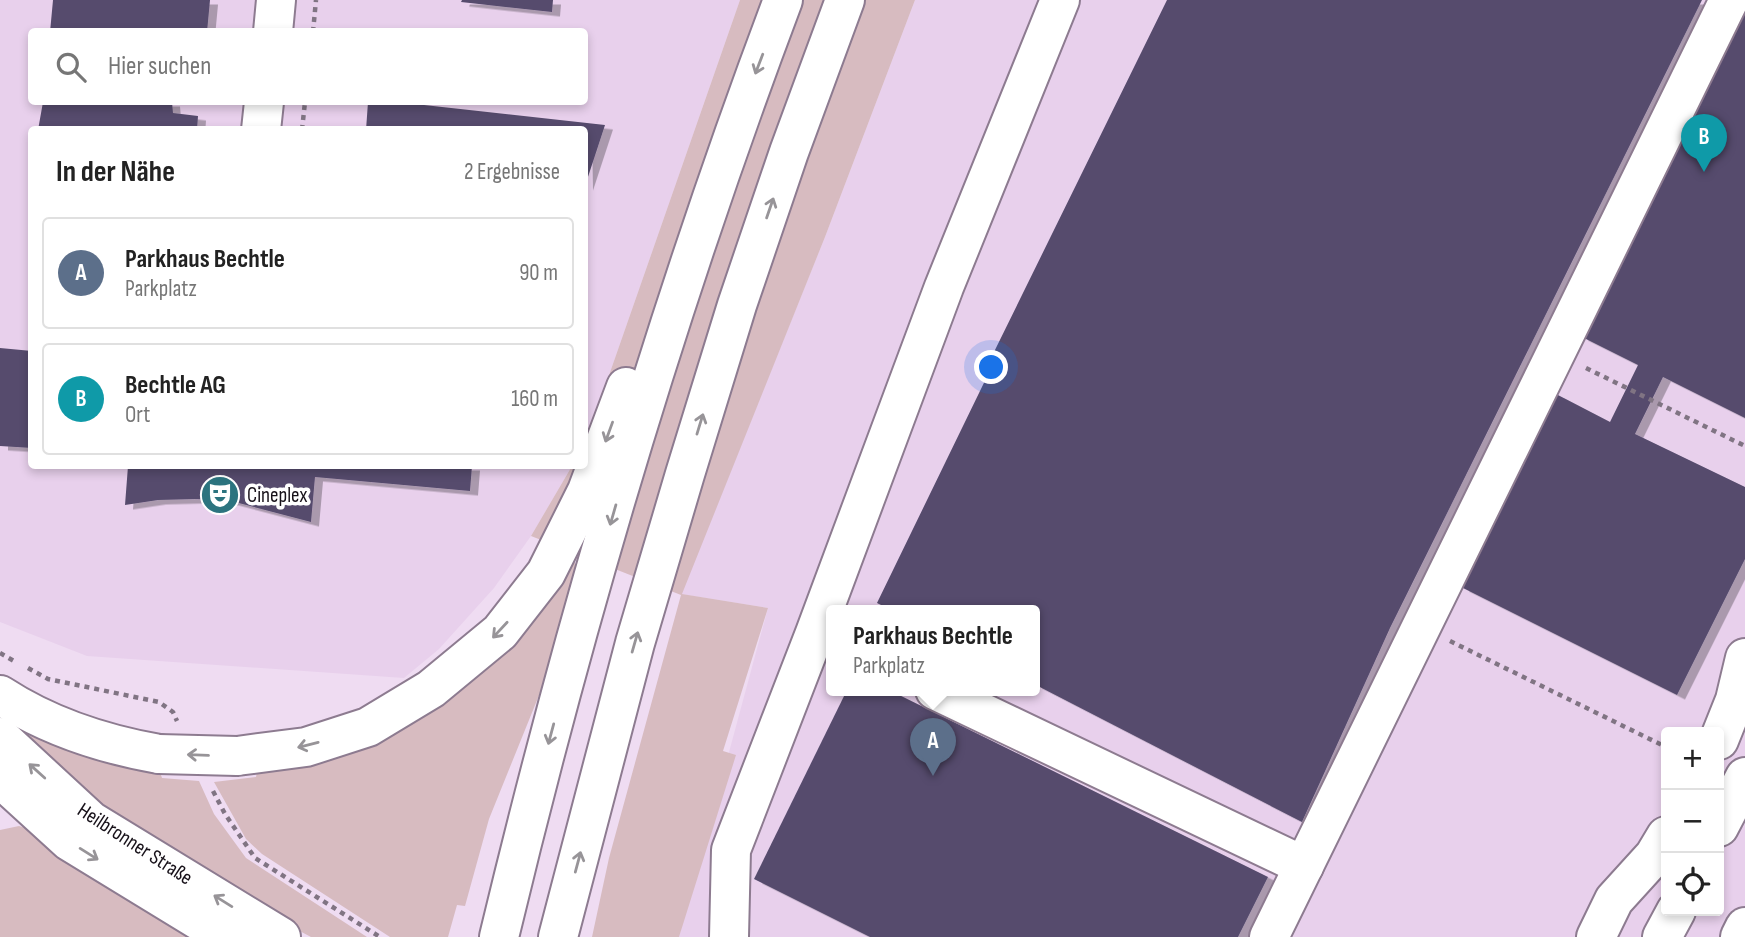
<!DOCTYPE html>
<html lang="de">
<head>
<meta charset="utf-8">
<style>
	body { margin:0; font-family:"Sofia Sans Condensed",sans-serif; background:#f2f2f2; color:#222 }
	.controls { position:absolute; right:21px; bottom:21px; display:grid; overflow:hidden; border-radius:7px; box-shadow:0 4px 10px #0003 }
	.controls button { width:63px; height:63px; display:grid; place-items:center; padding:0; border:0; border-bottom:2px solid #e0e0e0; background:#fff; color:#222; font:35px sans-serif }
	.you { position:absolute; left:992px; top:368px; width:24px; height:24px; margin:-18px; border:5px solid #fff; border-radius:50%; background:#1a73e8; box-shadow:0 0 0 10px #1a73e833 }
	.badge { display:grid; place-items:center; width:46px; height:46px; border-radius:50%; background:#2c747f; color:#fff; font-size:23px; font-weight:700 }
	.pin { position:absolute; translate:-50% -58px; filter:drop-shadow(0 2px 4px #0008) }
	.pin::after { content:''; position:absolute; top:37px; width:24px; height:21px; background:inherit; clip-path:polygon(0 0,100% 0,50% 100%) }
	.popup { position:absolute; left:826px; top:605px; width:214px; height:91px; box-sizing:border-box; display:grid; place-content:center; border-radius:7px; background:#fff; filter:drop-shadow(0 2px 5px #0005); font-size:23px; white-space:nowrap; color:#767676 }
	.popup b { font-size:26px; color:#222 }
	.popup::after { content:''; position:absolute; left:50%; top:100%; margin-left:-14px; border:14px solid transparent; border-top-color:#fff }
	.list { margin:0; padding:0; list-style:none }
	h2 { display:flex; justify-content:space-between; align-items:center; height:91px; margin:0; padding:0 28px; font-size:30px }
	h2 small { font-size:23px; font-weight:400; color:#767676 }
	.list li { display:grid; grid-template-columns:46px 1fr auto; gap:21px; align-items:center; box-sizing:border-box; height:112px; margin:0 14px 14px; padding:0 14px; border:2px solid #e0e0e0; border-radius:7px }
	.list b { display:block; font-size:26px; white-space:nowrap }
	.list p { margin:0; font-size:23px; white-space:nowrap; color:#767676 }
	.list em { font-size:23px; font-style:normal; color:#767676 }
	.icon { flex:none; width:38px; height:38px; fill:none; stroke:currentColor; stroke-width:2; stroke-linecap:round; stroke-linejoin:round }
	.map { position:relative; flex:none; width:1745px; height:937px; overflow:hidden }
	.search { position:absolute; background:#fff; box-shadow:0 4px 10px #0003; left:28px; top:28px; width:560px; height:77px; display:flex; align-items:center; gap:18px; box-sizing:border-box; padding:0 24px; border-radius:7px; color:#767676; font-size:26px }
	.panel { position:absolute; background:#fff; box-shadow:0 4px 10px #0003; left:28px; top:126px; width:560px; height:343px; border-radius:7px }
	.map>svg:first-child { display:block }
	.built { fill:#e8d0ec; fill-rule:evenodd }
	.green { fill:#d7bbc0 }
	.building { fill:#564c6d; filter:url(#shadow) }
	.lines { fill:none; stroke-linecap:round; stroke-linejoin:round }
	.minor-casing { stroke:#8d7b90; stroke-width:42 }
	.major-casing { stroke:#8d7b90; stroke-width:42 }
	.highway-casing { stroke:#8d7b90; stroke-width:42 }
	.path { stroke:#807483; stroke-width:4.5; stroke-dasharray:5 5; stroke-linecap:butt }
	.minor { stroke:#fff; stroke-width:38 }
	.major { stroke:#fff; stroke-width:38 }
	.highway { stroke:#fff; stroke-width:38 }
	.highway-bridge-casing { stroke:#8d7b90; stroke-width:42; stroke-linecap:butt }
	.highway-bridge { stroke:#fff; stroke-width:38 }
	.oneway { stroke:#979498 }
	.labels { text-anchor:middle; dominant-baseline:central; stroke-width:7; stroke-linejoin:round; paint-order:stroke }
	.poi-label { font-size:21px; fill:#171119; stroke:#fff; text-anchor:start }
	.street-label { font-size:21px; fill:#171119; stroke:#fff }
</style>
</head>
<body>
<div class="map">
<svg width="1745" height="937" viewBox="0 0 1745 937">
	<defs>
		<filter id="shadow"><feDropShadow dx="8" dy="4.5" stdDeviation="0" flood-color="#0004"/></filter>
	</defs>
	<rect width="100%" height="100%" fill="#efdcf2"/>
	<!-- built -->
	<g class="built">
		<path d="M 0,0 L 740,0 L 585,444 L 584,130 L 32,130 L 32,466 L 572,466 L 531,536 L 494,588 L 439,649 L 404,678 L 87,656 L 0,622 ZM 32,32 L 584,32 L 584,102 L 32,102 Z"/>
		<path d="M 915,0 L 1745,0 L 1745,937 L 679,937 L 768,608 L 681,594 L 825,237 ZM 832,610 L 1034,610 L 1034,690 L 832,690 ZM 1666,732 L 1719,732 L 1719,911 L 1666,911 Z"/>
	</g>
	<!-- green -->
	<g class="green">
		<path d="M 740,0 L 915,0 L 825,237 L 682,594 L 768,608 L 723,751 L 736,755 L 679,937 L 592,937 L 609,858 L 681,595 L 531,536 L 572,466 L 584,466 L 585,444 Z"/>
		<path d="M 574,561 L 576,566 L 546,678 L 489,819 L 465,906 L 457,905 L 448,937 L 390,937 L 262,854 L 246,839 L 214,782 L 256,777 L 257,772 L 327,758 Z"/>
		<path d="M 0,713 L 160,772 L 162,778 L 199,781 L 214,814 L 246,858 L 367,937 L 311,937 L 277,919 L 146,842 L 0,727 Z"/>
		<path d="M 19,826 L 39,832 L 206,937 L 0,937 L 0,830 Z"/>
	</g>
	<!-- building -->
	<g class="building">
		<path d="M 53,0 L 210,0 L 207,32 L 50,32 Z"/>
		<path d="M 462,0 L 553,0 L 552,12 L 461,2 Z"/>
		<path d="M 1167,0 L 1702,0 L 1390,628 L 1302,822 L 1034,684 L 1034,610 L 891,610 L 877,603 L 997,356 L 993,354 Z"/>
		<path d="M 1745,8 L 1745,418 L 1663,377 L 1635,434 L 1745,487 L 1745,559 L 1677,695 L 1461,587 L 1556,394 L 1610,422 L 1638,365 L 1580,336 Z"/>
		<path d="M 43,102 L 172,102 L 173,113 L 198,116 L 197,130 L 38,130 Z"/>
		<path d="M 368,102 L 397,102 L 605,125 L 585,186 L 584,130 L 366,130 Z"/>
		<path d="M 0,348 L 32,351 L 32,448 L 0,446 Z"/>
		<path d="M 128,466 L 472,466 L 470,491 L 315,477 L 311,522 L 231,501 L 196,499 L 158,500 L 125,505 Z"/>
		<path d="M 847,690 L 889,690 L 1268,877 L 1238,937 L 870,937 L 754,879 Z"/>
	</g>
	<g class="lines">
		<!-- minor casing -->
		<g class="minor-casing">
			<g id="minor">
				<path d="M 273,32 L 276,0"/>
				<path d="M 261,130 L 264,102"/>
				<path d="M 935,690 L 1304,866"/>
				<path d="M 1719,740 L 1735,700 L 1745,658"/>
				<path d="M 1719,827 L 1745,777"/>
				<path d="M 729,937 L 731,850 L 815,633 L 944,287 L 1060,0"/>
				<path d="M 1269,937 L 1729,0"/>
				<path d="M 1596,937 L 1614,900 L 1654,856 L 1666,836"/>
				<path d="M 1662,937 L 1676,911"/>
				<path d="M 1740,937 L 1745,927"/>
			</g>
		</g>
		<!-- major casing -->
		<g class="major-casing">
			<g id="major">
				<path d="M 0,737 L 91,821 L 281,937"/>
				<path d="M 0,778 L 69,841 L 226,937"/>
			</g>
		</g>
		<!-- highway casing -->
		<g class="highway-casing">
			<g id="highway">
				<path d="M 0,695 C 49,727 102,744 159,754"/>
				<path d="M 237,756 L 306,747 L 368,727 L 431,689 L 500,632 L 546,573 L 587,491 L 626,387"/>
				<path d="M 499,937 C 575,620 668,305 783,0"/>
				<path d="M 558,937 L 635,643 L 685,474 L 737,305 L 789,152 L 845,0"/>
			</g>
		</g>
		<!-- path -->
		<g class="path">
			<path d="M 313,32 L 316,0"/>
			<path d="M 302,130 L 305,102"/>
			<path d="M 1586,368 L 1745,446"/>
			<path d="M 1450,641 L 1666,747"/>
			<path d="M 0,653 L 14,661"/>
			<path d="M 28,668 L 48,679 L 159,702 L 173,712 L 177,721"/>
			<path d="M 213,791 L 225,814 L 255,858 L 380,937"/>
		</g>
		<!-- minor -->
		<use href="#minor" class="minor"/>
		<!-- major -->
		<use href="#major" class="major"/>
		<!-- highway -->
		<use href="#highway" class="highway"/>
		<!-- highway-bridge casing -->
		<g class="highway-bridge-casing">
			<path id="highway-bridge" d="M 159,754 L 237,756"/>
		</g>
		<!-- highway-bridge -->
		<use href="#highway-bridge" class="highway-bridge"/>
	</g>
	<!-- one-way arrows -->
	<defs><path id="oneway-shaft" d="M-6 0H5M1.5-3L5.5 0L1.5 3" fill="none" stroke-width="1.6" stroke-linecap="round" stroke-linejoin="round" transform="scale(1.75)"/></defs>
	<g class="oneway">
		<use href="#oneway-shaft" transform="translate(759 64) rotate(111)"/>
		<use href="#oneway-shaft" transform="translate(770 208) rotate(-71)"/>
		<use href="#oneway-shaft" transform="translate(700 424) rotate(-73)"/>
		<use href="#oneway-shaft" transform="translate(609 432) rotate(110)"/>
		<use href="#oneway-shaft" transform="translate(613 515) rotate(106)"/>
		<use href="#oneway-shaft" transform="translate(500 630) rotate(133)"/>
		<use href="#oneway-shaft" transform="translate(635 642) rotate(-74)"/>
		<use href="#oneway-shaft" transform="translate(551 734) rotate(105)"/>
		<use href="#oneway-shaft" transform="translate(308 745) rotate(166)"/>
		<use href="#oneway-shaft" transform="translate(198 755) rotate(-178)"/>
		<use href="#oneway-shaft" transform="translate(37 771) rotate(-138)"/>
		<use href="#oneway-shaft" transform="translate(89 854) rotate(32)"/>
		<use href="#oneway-shaft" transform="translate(578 862) rotate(-75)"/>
		<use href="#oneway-shaft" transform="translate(223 901) rotate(-148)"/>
	</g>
	<!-- icons -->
	<defs>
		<g id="theatre-disc" transform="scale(2.0125)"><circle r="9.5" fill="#2c747f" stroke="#fff"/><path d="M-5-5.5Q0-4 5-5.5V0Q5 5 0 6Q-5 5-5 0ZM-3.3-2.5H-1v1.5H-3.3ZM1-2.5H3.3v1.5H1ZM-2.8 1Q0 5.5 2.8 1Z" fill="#fff"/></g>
	</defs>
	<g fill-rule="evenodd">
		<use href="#theatre-disc" x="220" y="495"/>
	</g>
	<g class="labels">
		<!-- poi labels -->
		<g class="poi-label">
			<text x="247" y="495">Cineplex</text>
		</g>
		<!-- street labels -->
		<g class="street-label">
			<text transform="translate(135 844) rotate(33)">Heilbronner Straße</text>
		</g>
	</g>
</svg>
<div class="controls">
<button>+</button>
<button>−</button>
<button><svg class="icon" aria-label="locate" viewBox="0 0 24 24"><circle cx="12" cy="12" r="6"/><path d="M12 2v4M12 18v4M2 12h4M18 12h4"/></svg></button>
</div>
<div class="you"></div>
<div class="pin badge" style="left:933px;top:776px;background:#5c6f8a">A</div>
<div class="popup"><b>Parkhaus Bechtle</b>Parkplatz</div>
<div class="pin badge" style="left:1704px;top:172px;background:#0f9aa8">B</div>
<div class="search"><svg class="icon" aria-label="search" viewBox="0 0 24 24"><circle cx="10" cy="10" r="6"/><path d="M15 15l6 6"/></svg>Hier suchen</div>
<section class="panel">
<h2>In der Nähe<small>2 Ergebnisse</small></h2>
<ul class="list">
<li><span class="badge" style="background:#5c6f8a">A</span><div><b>Parkhaus Bechtle</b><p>Parkplatz</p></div><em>90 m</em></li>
<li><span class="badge" style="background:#0f9aa8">B</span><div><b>Bechtle AG</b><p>Ort</p></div><em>160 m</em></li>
</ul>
</section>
</div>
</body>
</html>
